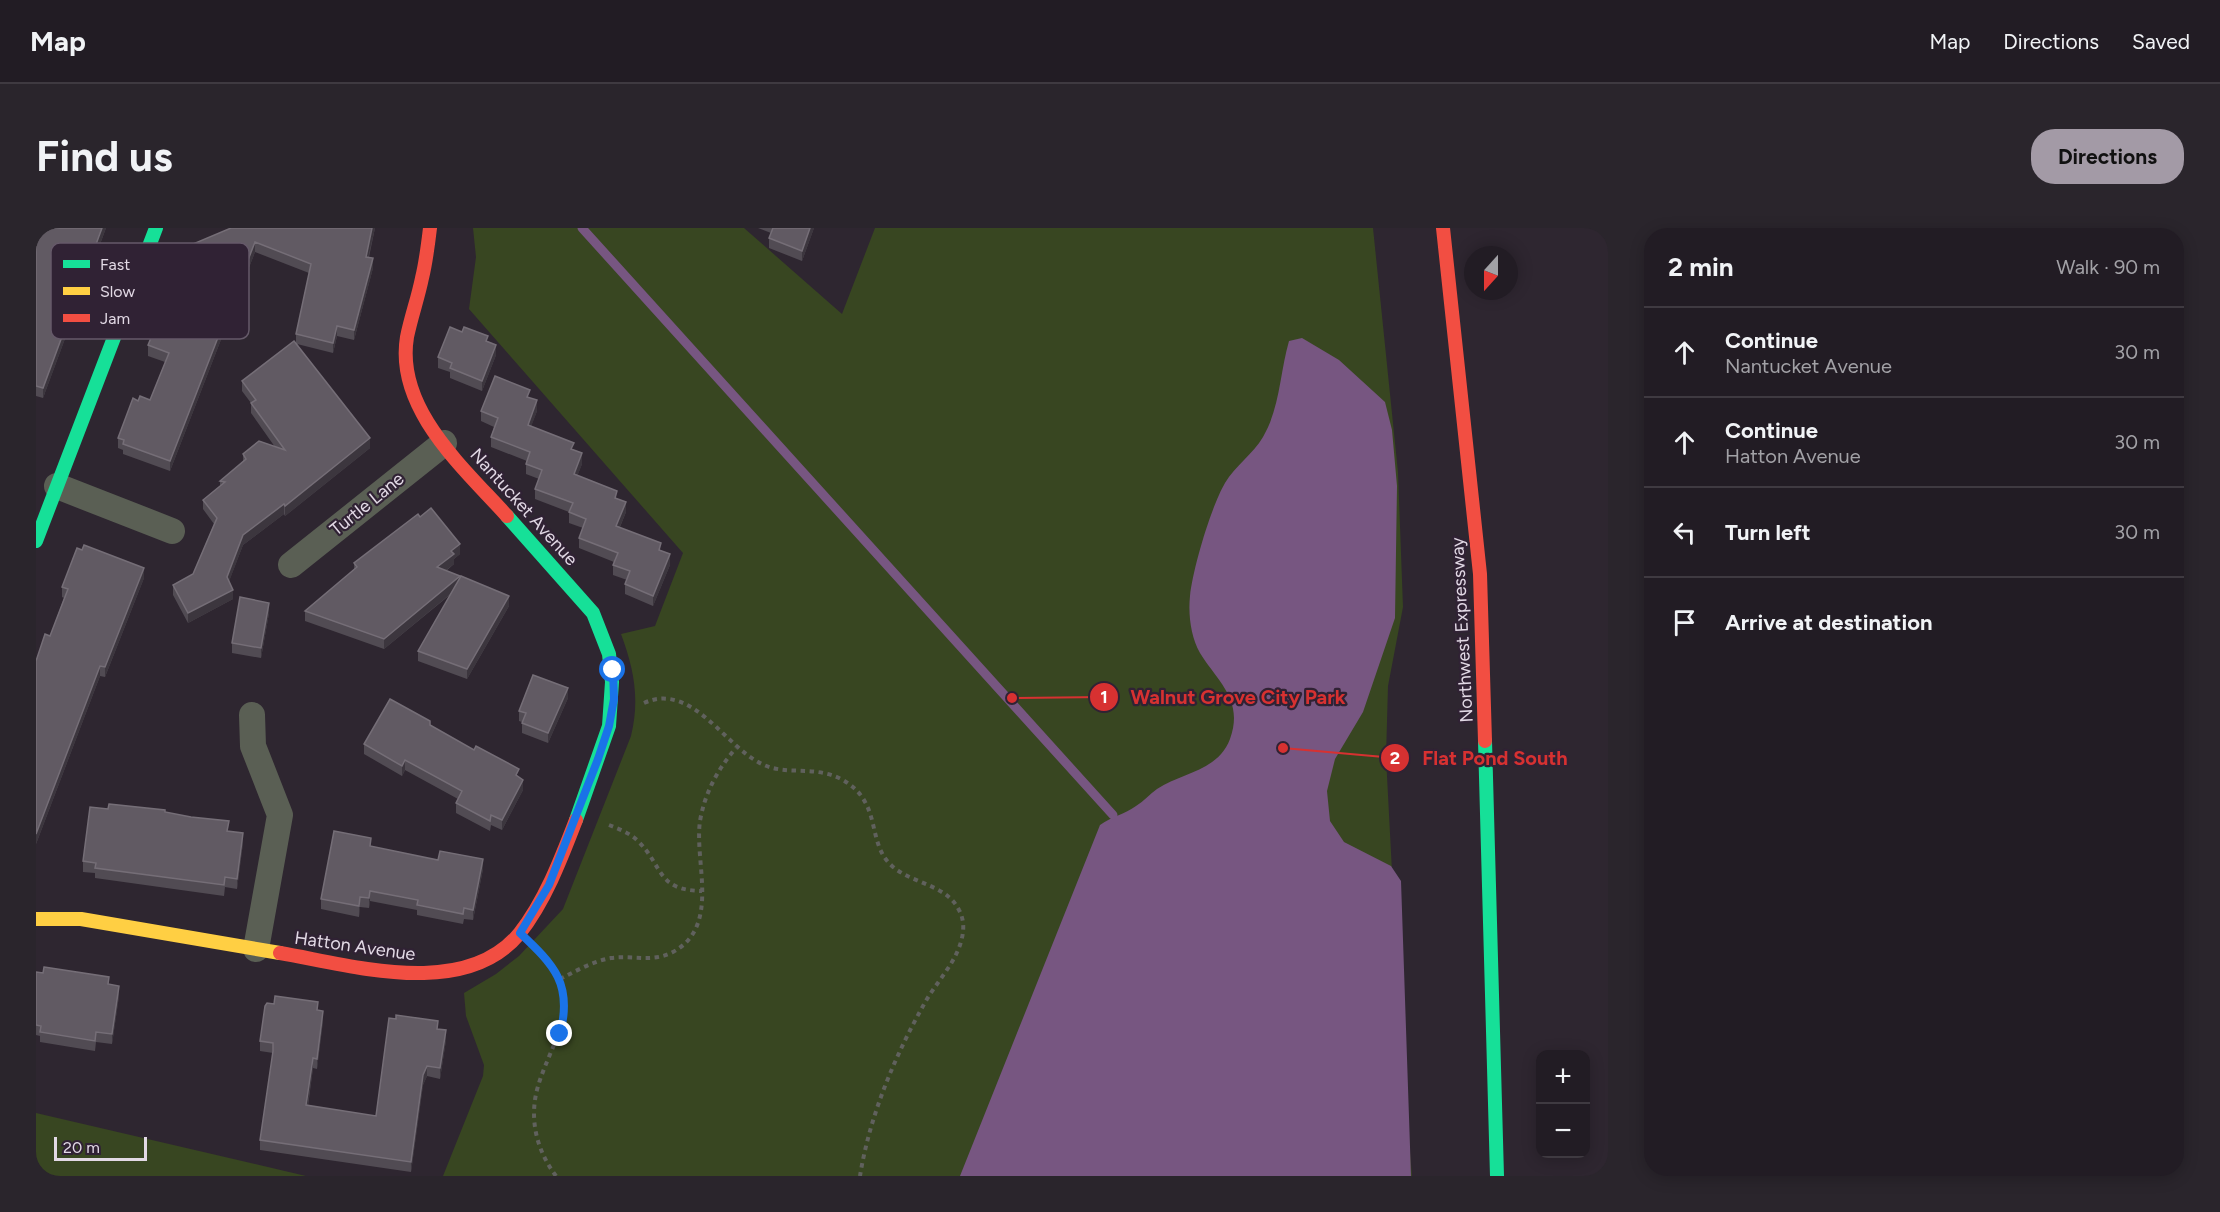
<!DOCTYPE html>
<html lang="en">
<head>
<meta charset="utf-8">
<style>
	body { margin:0; font-family:Figtree,sans-serif; background:#2a252c; color:#f1f3f6 }
	.controls { position:absolute; right:18px; bottom:18px; display:grid; overflow:hidden; border-radius:12px; box-shadow:0 3px 15px #0003 }
	.controls button { width:54px; height:54px; display:grid; place-items:center; padding:0; border:0; border-bottom:2px solid #3f3a41; background:#221c24; color:#f1f3f6; font:30px sans-serif }
	.compass { position:absolute; left:1428px; top:18px; width:54px; height:54px; border-radius:50%; background:#221c24; box-shadow:0 3px 15px #0003; rotate:201deg }
	.scale { position:absolute; left:18px; bottom:15px; width:93px; box-sizing:border-box; padding-left:6px; border:3px solid #e2d9e5; border-top:0; font-size:16px; line-height:21px; white-space:nowrap; color:#e2d9e5; -webkit-text-stroke:4px #302234; paint-order:stroke }
	.stop { position:absolute; width:18px; height:18px; margin:-14px; border:4px solid #1a73e8; border-radius:50%; background:#fff }
	.stop.end { background:#1a73e8; border-color:#fff; box-shadow:0 2px 6px #0008 }
	.list { margin:0; padding:0; list-style:none }
	h2 { display:flex; justify-content:space-between; align-items:center; height:78px; margin:0; padding:0 24px; font-size:26px }
	h2 small { font-size:20px; font-weight:400; color:#a2a1a6 }
	.list li { display:grid; grid-template-columns:39px 1fr auto; gap:18px; align-items:center; box-sizing:border-box; height:90px; padding:0 24px; border-top:2px solid #3f3a41 }
	.list b { display:block; font-size:22px; white-space:nowrap }
	.list p { margin:0; font-size:20px; white-space:nowrap; color:#a2a1a6 }
	.list em { font-size:20px; font-style:normal; color:#a2a1a6 }
	.icon { flex:none; width:33px; height:33px; fill:none; stroke:currentColor; stroke-width:2; stroke-linecap:round; stroke-linejoin:round }
	.map { position:relative; flex:none; width:1572px; height:948px; overflow:hidden; border-radius:24px }
	header { display:flex; align-items:center; gap:36px; box-sizing:border-box; height:84px; padding:0 30px; background:#221c24; border-bottom:2px solid #3f3a41 }
	header strong { font-size:28px }
	nav { display:flex; gap:33px; margin-inline-start:auto; font-size:21px }
	.intro { display:flex; align-items:center; justify-content:space-between; box-sizing:border-box; height:144px; padding:0 36px }
	h1 { margin:0; font-size:42px }
	.button { padding:15px 27px; border-radius:24px; background:#a39aa6; color:#111; font-size:21px; font-weight:700 }
	main { display:flex; gap:36px; padding:0 36px }
	aside { flex:1; background:#221c24; border-radius:24px; box-shadow:0 3px 15px #0003 }
	.map>svg:first-child { display:block }
	.green { fill:#384621 }
	.water { fill:#775681 }
	.lines { fill:none; stroke-linecap:round; stroke-linejoin:round }
	.stream { stroke:#775681; stroke-width:9 }
	.path { stroke:#60615d; stroke-width:4; stroke-dasharray:4.5 4.5; stroke-linecap:butt }
	.street { stroke:#5a5f54; stroke-width:26 }
	.fast { stroke:#16e098; stroke-width:14 }
	.slow { stroke:#ffcf43; stroke-width:14 }
	.jam { stroke:#f24e42; stroke-width:14 }
	.wall { fill:#514b53 }
	.shaded-wall { fill:#3c363e }
	.building { fill:#615a63; stroke:#756e77; stroke-width:1.5 }
	.route { stroke:#1a73e8; stroke-width:8 }
	.labels { text-anchor:middle; dominant-baseline:central; stroke-width:4.5; stroke-linejoin:round; paint-order:stroke }
	.street-label { font-size:18px; fill:#e2d9e5; stroke:#302234 }
	.key { fill:#302234; stroke:#655969; stroke-width:1.5 }
	.key-label { font-size:16px; fill:#e2d9e5 }
	.leader { fill:none; stroke:#d73131; stroke-width:2 }
	.callout-dot { fill:#d73131; stroke:#302234; stroke-width:2 }
	.mark-label { font-size:18px; text-anchor:middle; font-weight:bold; fill:#fff }
	.callout-label { font-size:20px; text-anchor:middle; font-weight:bold; fill:#d73131; stroke:#302234; stroke-width:4.5; stroke-linejoin:round; paint-order:stroke }
</style>
</head>
<body>
<header>
<strong>Map</strong>
<nav><a>Map</a><a>Directions</a><a>Saved</a></nav>
</header>
<div class="intro"><h1>Find us</h1><a class="button">Directions</a></div>
<main>
<div class="map">
<svg width="1572" height="948" viewBox="0 0 1572 948">
	<rect width="100%" height="100%" fill="#2e2630"/>
	<!-- green -->
	<g class="green">
		<path d="M 437,0 L 708,0 L 806,86 L 839,0 L 1337,0 L 1362,244 L 1367,379 L 1352,458 L 1350,529 L 1365,815 L 1376,948 L 407,948 L 447,848 L 448,837 L 430,788 L 428,765 L 460,746 L 483,728 L 527,681 L 595,508 C 604,471 598,441 585,406 L 619,398 L 647,325 L 433,81 L 440,29 Z"/>
		<path d="M 0,885 L 270,948 L 0,948 Z"/>
	</g>
	<!-- water -->
	<path class="water" d="M 1266,110 L 1303,132 L 1349,174 L 1356,202 L 1361,258 L 1359,390 L 1327,484 L 1299,531 L 1291,563 L 1294,593 L 1308,614 L 1355,638 L 1365,653 L 1375,948 L 924,948 L 1064,597 C 1075,589 1089,586 1100,578 C 1108,573 1114,566 1121,561 C 1147,544 1182,543 1194,511 C 1208,472 1182,454 1164,425 C 1155,409 1152,387 1154,368 C 1157,340 1175,279 1189,255 C 1199,238 1217,226 1227,209 C 1244,180 1244,144 1253,113 Z"/>
	<g class="lines">
		<!-- stream -->
		<path class="stream" d="M 546,0 L 1077,587"/>
		<!-- path -->
		<g class="path">
			<path d="M 608,475 C 656,453 689,519 726,536 C 749,548 778,537 805,551 C 848,574 829,614 856,638 C 876,656 910,656 923,682 C 929,693 928,705 924,717 C 917,737 902,753 891,771 C 860,825 834,886 824,948"/>
			<path d="M 573,597 C 583,601 594,605 602,613 C 628,639 620,662 666,663"/>
			<path d="M 506,726 C 555,773 511,817 500,866 C 494,896 502,924 520,948"/>
			<path d="M 524,751 C 540,743 557,733 575,730 C 597,727 616,735 637,724 C 685,698 658,635 664,593 C 669,564 682,541 700,520"/>
		</g>
		<!-- street -->
		<g class="street">
			<path d="M 21,258 L 136,303"/>
			<path d="M 255,337 L 408,215"/>
			<path d="M 216,487 L 217,518 L 244,587 L 220,721"/>
		</g>
		<!-- fast -->
		<g class="fast">
			<path d="M 471,288 L 557,385 L 573,426 L 576,454 L 573,498 L 540,592"/>
			<path d="M 0,313 L 120,0"/>
			<path d="M 1449,513 L 1461,948"/>
		</g>
		<!-- slow -->
		<path class="slow" d="M 0,691 L 45,691 L 244,725"/>
		<!-- jam -->
		<g class="jam">
			<path d="M 394,0 C 392,17 390,34 386,50 C 382,70 375,89 371,109 C 359,181 428,240 471,288"/>
			<path d="M 1407,0 L 1444,346 L 1449,513"/>
			<path d="M 244,725 C 315,737 428,772 483,706 C 509,673 525,631 540,592"/>
		</g>
	</g>
	<!-- wall -->
	<g class="wall">
		<path d="M 0,0 L 70,0 L 7,170 L 0,168 Z"/>
		<path d="M 339,0 L 333,29 L 337,40 L 318,112 L 301,108 L 297,125 L 261,116 L 334,220 L 249,288 L 248,286 L 207,317 L 193,353 L 197,371 L 152,395 L 137,367 L 137,357 L 157,346 L 178,296 L 167,281 L 167,272 L 184,258 L 184,253 L 207,234 L 207,226 L 239,219 L 215,185 L 215,175 L 206,163 L 206,153 L 260,116 L 260,106 L 273,45 L 219,24 L 134,243 L 87,226 L 87,222 L 82,220 L 82,210 L 102,173 L 114,172 L 129,134 L 112,128 L 112,117 L 132,86 L 150,40 L 145,32 L 145,21 Z"/>
		<path d="M 722,0 L 778,0 L 766,33 L 733,20 L 733,10 L 735,5 Z"/>
		<path d="M 452,114 L 460,127 L 446,163 L 414,150 L 414,144 L 402,140 L 402,129 Z"/>
		<path d="M 494,170 L 501,183 L 495,198 L 538,222 L 546,236 L 541,248 L 581,271 L 590,284 L 584,299 L 625,323 L 634,337 L 617,378 L 589,366 L 589,356 L 591,352 L 577,347 L 577,337 L 578,334 L 543,320 L 543,310 L 547,300 L 533,295 L 533,284 L 499,271 L 499,261 L 503,251 L 490,246 L 490,236 L 491,233 L 455,219 L 455,209 L 458,199 L 445,193 L 445,183 Z"/>
		<path d="M 424,326 L 418,331 L 418,336 L 410,343 L 473,378 L 431,451 L 382,433 L 382,423 L 415,366 L 348,421 L 269,393 L 269,383 L 318,342 L 318,335 Z"/>
		<path d="M 108,350 L 69,449 L 64,448 L 0,616 L 0,433 L 14,408 L 28,370 L 26,369 L 26,359 Z"/>
		<path d="M 233,385 L 225,430 L 196,425 L 196,415 Z"/>
		<path d="M 532,470 L 512,515 L 486,505 L 486,494 L 483,493 L 483,483 Z"/>
		<path d="M 394,497 L 483,549 L 487,562 L 466,602 L 455,597 L 454,603 L 420,585 L 420,575 L 422,571 L 369,542 L 366,548 L 328,526 L 328,516 Z"/>
		<path d="M 72,581 L 129,584 L 193,603 L 207,615 L 201,661 L 189,659 L 188,668 L 59,650 L 59,645 L 47,644 L 47,633 Z"/>
		<path d="M 335,619 L 447,641 L 437,692 L 428,691 L 427,696 L 381,687 L 381,682 L 334,673 L 333,680 L 324,679 L 323,689 L 285,681 L 285,671 Z"/>
		<path d="M 0,744 L 73,757 L 83,768 L 76,816 L 60,814 L 59,823 L 4,814 L 4,808 L 0,807 Z"/>
		<path d="M 282,782 L 287,793 L 281,841 L 277,840 L 272,878 L 340,888 L 402,801 L 410,812 L 404,851 L 391,848 L 387,857 L 375,944 L 224,922 L 224,912 L 237,825 L 224,823 L 224,813 Z"/>
	</g>
	<!-- shaded-wall -->
	<g class="shaded-wall">
		<path d="M 66,0 L 70,0 L 7,170 L 7,160 Z"/>
		<path d="M 336,0 L 339,0 L 330,39 L 330,29 Z"/>
		<path d="M 774,0 L 778,0 L 766,33 L 766,23 Z"/>
		<path d="M 219,14 L 219,24 L 134,243 L 134,233 Z"/>
		<path d="M 337,30 L 337,40 L 318,112 L 318,102 Z"/>
		<path d="M 301,98 L 301,108 L 297,125 L 297,115 Z"/>
		<path d="M 460,117 L 460,127 L 446,163 L 446,153 Z"/>
		<path d="M 501,172 L 501,183 L 492,207 L 492,197 Z"/>
		<path d="M 334,210 L 334,220 L 249,288 L 249,278 Z"/>
		<path d="M 546,225 L 546,236 L 538,257 L 538,246 Z"/>
		<path d="M 590,274 L 590,284 L 580,308 L 580,298 Z"/>
		<path d="M 248,276 L 248,286 L 207,317 L 191,359 L 191,349 L 207,307 Z"/>
		<path d="M 424,316 L 424,326 L 418,331 L 418,336 L 401,349 L 401,339 L 415,323 Z"/>
		<path d="M 634,326 L 634,337 L 617,378 L 617,368 Z"/>
		<path d="M 108,340 L 108,350 L 69,449 L 69,439 Z"/>
		<path d="M 424,348 L 424,358 L 348,421 L 348,411 Z"/>
		<path d="M 197,362 L 197,371 L 152,395 L 152,385 Z"/>
		<path d="M 473,368 L 473,378 L 431,451 L 431,441 Z"/>
		<path d="M 233,375 L 233,385 L 225,430 L 225,420 Z"/>
		<path d="M 64,438 L 64,448 L 0,616 L 0,606 Z"/>
		<path d="M 532,460 L 532,470 L 512,515 L 512,505 Z"/>
		<path d="M 369,532 L 369,542 L 366,548 L 366,538 Z"/>
		<path d="M 487,552 L 487,562 L 466,602 L 466,592 Z"/>
		<path d="M 207,605 L 207,615 L 201,661 L 201,651 Z"/>
		<path d="M 447,631 L 447,641 L 437,692 L 437,682 Z"/>
		<path d="M 334,663 L 334,673 L 333,680 L 333,670 Z"/>
		<path d="M 324,669 L 324,679 L 323,689 L 323,678 Z"/>
		<path d="M 83,758 L 83,768 L 76,816 L 76,806 Z"/>
		<path d="M 287,783 L 287,793 L 281,841 L 281,831 Z"/>
		<path d="M 410,802 L 410,812 L 404,851 L 404,840 Z"/>
		<path d="M 277,830 L 277,840 L 270,888 L 270,877 Z"/>
		<path d="M 391,838 L 391,848 L 387,857 L 375,944 L 375,934 L 387,847 Z"/>
	</g>
	<!-- building -->
	<g class="building">
		<path d="M 0,0 L 66,0 L 7,160 L 0,158 Z"/>
		<path d="M 195,0 L 336,0 L 330,29 L 337,30 L 318,102 L 301,98 L 297,115 L 260,106 L 275,36 L 219,14 L 134,233 L 87,216 L 88,212 L 82,210 L 97,170 L 102,173 L 104,168 L 114,172 L 133,125 L 112,117 L 126,84 L 132,86 L 152,34 L 145,21 Z"/>
		<path d="M 737,0 L 774,0 L 766,23 L 733,10 Z"/>
		<path d="M 414,99 L 426,104 L 428,99 L 452,108 L 450,113 L 460,117 L 446,153 L 414,140 L 416,135 L 402,129 Z"/>
		<path d="M 258,113 L 334,210 L 249,278 L 248,276 L 207,307 L 191,349 L 197,362 L 152,385 L 137,357 L 157,346 L 181,290 L 167,272 L 189,254 L 184,253 L 210,231 L 207,226 L 223,213 L 249,222 L 215,175 L 220,172 L 206,153 Z"/>
		<path d="M 459,148 L 494,162 L 491,169 L 501,172 L 492,197 L 538,215 L 535,221 L 546,225 L 538,246 L 581,263 L 579,270 L 590,274 L 580,298 L 625,315 L 623,322 L 634,326 L 617,368 L 589,356 L 594,343 L 577,337 L 582,325 L 543,310 L 550,291 L 533,284 L 537,275 L 499,261 L 506,242 L 490,236 L 494,224 L 455,209 L 462,190 L 445,183 Z"/>
		<path d="M 395,280 L 424,316 L 415,323 L 418,326 L 401,339 L 424,348 L 348,411 L 269,383 L 321,339 L 318,335 L 382,286 L 384,289 Z"/>
		<path d="M 48,317 L 108,340 L 69,439 L 64,438 L 0,606 L 0,433 L 9,406 L 14,408 L 32,361 L 26,359 L 41,320 L 46,322 Z"/>
		<path d="M 425,348 L 473,368 L 431,441 L 382,423 Z"/>
		<path d="M 204,369 L 233,375 L 225,420 L 196,415 Z"/>
		<path d="M 497,447 L 532,460 L 512,505 L 486,495 L 490,485 L 483,483 Z"/>
		<path d="M 354,471 L 394,493 L 394,497 L 438,522 L 440,518 L 483,541 L 480,547 L 487,552 L 466,592 L 455,587 L 454,593 L 420,575 L 426,563 L 369,532 L 366,538 L 328,516 Z"/>
		<path d="M 73,576 L 129,582 L 129,584 L 155,589 L 193,593 L 191,603 L 207,605 L 201,651 L 189,649 L 188,657 L 59,640 L 60,635 L 47,633 L 54,579 L 72,581 Z"/>
		<path d="M 298,603 L 335,610 L 334,618 L 402,632 L 404,623 L 447,631 L 437,682 L 428,680 L 427,686 L 381,677 L 382,672 L 334,663 L 333,670 L 324,669 L 323,678 L 285,671 Z"/>
		<path d="M 8,739 L 73,749 L 72,756 L 83,758 L 76,806 L 60,804 L 59,813 L 4,804 L 5,798 L 0,797 L 0,744 L 7,745 Z"/>
		<path d="M 239,768 L 282,774 L 281,782 L 287,783 L 281,831 L 277,830 L 270,877 L 340,888 L 353,790 L 360,791 L 360,787 L 402,793 L 401,801 L 410,802 L 404,840 L 391,838 L 387,847 L 375,934 L 224,912 L 237,823 L 237,815 L 224,813 L 229,778 L 231,775 L 238,776 Z"/>
	</g>
	<g class="lines">
		<!-- route -->
		<path class="route" d="M 524,806 C 537,756 518,737 484,705 L 513,657 L 562,531 L 573,498 L 578,471 L 577,442"/>
	</g>
	<g class="labels">
		<!-- street labels -->
		<g class="street-label">
			<text transform="translate(331 276) rotate(-39)">Turtle Lane</text>
			<text transform="translate(488 279) rotate(48)">Nantucket Avenue</text>
			<text transform="translate(1426 402) rotate(-93)">Northwest Expressway</text>
			<text transform="translate(319 718) rotate(8)">Hatton Avenue</text>
		</g>
	</g>
	<!-- legend -->
	<rect x="15" y="15" width="198" height="96" rx="9" class="key"/>
	<rect x="27" y="32" width="27" height="8" fill="#16e098"/>
	<rect x="27" y="59" width="27" height="8" fill="#ffcf43"/>
	<rect x="27" y="86" width="27" height="8" fill="#f24e42"/>
	<g class="key-label">
		<text x="64" y="42">Fast</text>
		<text x="64" y="69">Slow</text>
		<text x="64" y="96">Jam</text>
	</g>
	<!-- callouts -->
	<path class="leader" d="M976 470L1068 469M1247 520L1359 530"/>
	<g class="callout-dot">
		<circle cx="976" cy="470" r="6"/>
		<circle cx="1247" cy="520" r="6"/>
		<circle cx="1068" cy="469" r="15"/>
		<circle cx="1359" cy="530" r="15"/>
	</g>
	<g class="mark-label">
		<text x="1068" y="475">1</text>
		<text x="1359" y="536">2</text>
	</g>
	<g class="callout-label">
		<text x="1202" y="476">Walnut Grove City Park</text>
		<text x="1459" y="537">Flat Pond South</text>
	</g>
</svg>
<div class="controls">
<button>+</button>
<button>−</button>
</div>
<svg class="compass" viewBox="-18 -18 36 36"><path d="M0-13l5 13h-10z" fill="#e53935"/><path d="M0 13l5-13h-10z" fill="#a2a1a6"/></svg>
<div class="scale">20 m</div>
<div class="stop" style="left:577px;top:442px"></div>
<div class="stop end" style="left:524px;top:806px"></div>
</div>
<aside>
<h2>2 min<small>Walk · 90 m</small></h2>
<ul class="list">
<li><svg class="icon" aria-label="ahead" viewBox="0 0 24 24"><path d="M12 20V5M6 11l6-6 6 6"/></svg><div><b>Continue</b><p>Nantucket Avenue</p></div><em>30 m</em></li>
<li><svg class="icon" aria-label="ahead" viewBox="0 0 24 24"><path d="M12 20V5M6 11l6-6 6 6"/></svg><div><b>Continue</b><p>Hatton Avenue</p></div><em>30 m</em></li>
<li><svg class="icon" aria-label="left" viewBox="0 0 24 24"><path d="M17 20v-9H6M10 6l-5 5 5 5"/></svg><div><b>Turn left</b></div><em>30 m</em></li>
<li><svg class="icon" aria-label="arrive" viewBox="0 0 24 24"><path d="M6 21V4h12l-3 4 3 4H6"/></svg><div><b>Arrive at destination</b></div></li>
</ul>
</aside>
</main>
</body>
</html>
